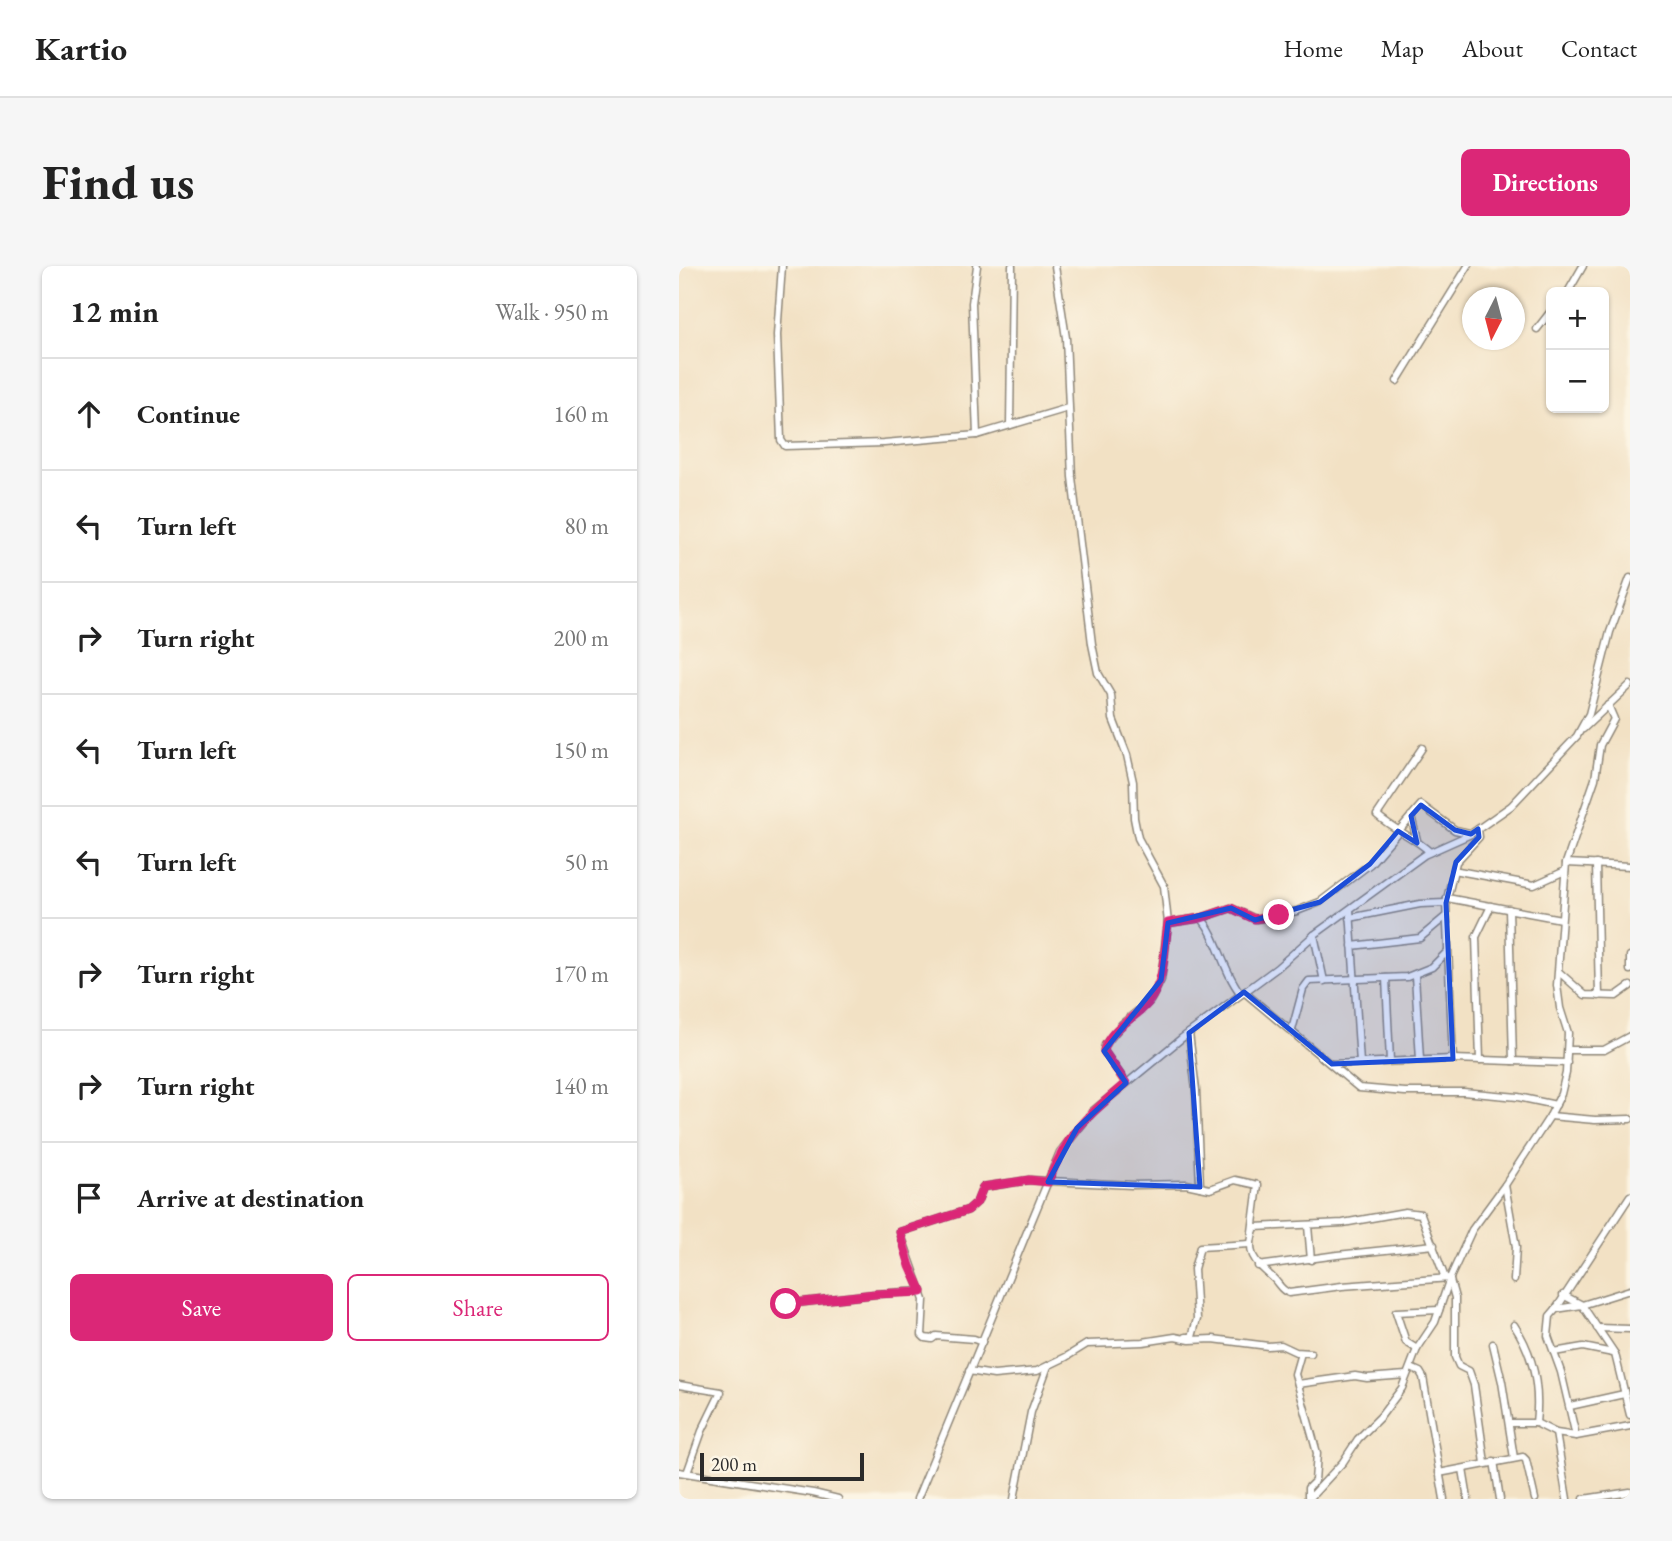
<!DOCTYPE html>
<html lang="en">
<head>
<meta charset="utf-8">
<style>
	body { margin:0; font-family:"EB Garamond",serif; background:#f6f6f6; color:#222 }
	.controls { position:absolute; right:21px; top:21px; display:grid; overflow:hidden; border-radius:10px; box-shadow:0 2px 5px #0004 }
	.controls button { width:63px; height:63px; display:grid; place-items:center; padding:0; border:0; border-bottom:2px solid #e0e0e0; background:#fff; color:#222; font:35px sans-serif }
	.compass { position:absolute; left:783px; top:21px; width:63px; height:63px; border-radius:50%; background:#fff; box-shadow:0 2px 5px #0004; rotate:186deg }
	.scale { position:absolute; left:21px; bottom:18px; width:164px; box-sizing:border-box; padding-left:7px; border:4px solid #2b2b2b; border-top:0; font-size:19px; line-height:24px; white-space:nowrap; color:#2b2b2b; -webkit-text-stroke:5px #fcf5e5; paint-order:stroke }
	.stop { position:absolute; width:21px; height:21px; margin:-16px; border:5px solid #db2777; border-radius:50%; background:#fff }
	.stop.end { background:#db2777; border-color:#fff; box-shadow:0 2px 7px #0008 }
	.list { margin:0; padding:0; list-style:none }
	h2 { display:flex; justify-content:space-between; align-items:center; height:91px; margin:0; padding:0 28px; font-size:30px }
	h2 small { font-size:23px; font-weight:400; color:#767676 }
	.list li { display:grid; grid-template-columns:46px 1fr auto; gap:21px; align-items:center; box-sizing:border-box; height:112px; padding:0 28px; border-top:2px solid #e0e0e0 }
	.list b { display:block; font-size:26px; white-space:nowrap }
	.list em { font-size:23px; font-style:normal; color:#767676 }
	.actions { display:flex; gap:14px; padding:21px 28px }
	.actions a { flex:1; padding:16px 0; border:2px solid #db2777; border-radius:10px; text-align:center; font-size:24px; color:#db2777 }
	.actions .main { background:#db2777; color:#fff }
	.icon { flex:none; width:38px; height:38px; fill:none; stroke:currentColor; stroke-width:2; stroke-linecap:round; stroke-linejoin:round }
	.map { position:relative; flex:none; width:951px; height:1233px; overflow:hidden; border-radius:10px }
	header { display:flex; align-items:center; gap:42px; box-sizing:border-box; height:98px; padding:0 35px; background:#fff; border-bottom:2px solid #e0e0e0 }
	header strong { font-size:33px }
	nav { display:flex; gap:38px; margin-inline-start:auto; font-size:24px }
	.intro { display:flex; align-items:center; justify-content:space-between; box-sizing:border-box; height:168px; padding:0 42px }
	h1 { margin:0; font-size:49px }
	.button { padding:18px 32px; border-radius:10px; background:#db2777; color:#fff; font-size:24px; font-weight:700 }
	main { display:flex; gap:42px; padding:0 42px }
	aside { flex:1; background:#fff; border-radius:10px; box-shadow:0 2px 5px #0004 }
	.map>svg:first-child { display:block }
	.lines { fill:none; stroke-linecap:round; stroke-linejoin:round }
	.minor-casing { stroke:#8e8678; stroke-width:9 }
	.minor { stroke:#fff; stroke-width:6 }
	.route { stroke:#db2777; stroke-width:9 }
	.marked { fill:#1d4ed8; fill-opacity:0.2; stroke:#1d4ed8; stroke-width:5; stroke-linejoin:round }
</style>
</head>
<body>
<header>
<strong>Kartio</strong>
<nav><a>Home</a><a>Map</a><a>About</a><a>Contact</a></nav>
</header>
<div class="intro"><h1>Find us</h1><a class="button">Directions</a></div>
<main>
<aside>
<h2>12 min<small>Walk · 950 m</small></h2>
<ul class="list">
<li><svg class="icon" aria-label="ahead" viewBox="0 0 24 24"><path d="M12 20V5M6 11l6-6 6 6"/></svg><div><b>Continue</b></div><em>160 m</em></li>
<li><svg class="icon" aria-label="left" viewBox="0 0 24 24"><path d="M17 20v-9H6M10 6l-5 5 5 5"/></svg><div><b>Turn left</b></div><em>80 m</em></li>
<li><svg class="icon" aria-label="right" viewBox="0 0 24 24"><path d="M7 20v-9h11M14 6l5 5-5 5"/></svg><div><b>Turn right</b></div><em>200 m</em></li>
<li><svg class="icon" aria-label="left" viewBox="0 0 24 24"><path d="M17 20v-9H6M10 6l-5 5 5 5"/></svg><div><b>Turn left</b></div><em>150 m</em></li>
<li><svg class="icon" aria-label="left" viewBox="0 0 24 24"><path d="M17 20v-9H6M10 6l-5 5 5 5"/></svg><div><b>Turn left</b></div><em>50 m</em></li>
<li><svg class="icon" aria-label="right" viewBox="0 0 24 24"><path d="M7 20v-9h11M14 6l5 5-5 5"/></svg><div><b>Turn right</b></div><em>170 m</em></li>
<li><svg class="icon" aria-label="right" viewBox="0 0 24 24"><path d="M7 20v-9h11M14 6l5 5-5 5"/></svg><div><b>Turn right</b></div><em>140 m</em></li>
<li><svg class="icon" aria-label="arrive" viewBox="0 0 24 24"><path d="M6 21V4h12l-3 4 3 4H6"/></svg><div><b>Arrive at destination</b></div></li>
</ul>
<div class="actions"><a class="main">Save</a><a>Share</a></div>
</aside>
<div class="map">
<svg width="951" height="1233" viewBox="0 0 951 1233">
	<rect width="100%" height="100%" fill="#fcf5e5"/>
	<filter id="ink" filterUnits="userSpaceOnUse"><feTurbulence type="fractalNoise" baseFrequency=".0143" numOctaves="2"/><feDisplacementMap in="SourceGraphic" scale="14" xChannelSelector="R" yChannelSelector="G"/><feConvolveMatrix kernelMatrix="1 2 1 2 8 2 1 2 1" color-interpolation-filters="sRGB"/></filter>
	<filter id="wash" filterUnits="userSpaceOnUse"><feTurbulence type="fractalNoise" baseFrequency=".00686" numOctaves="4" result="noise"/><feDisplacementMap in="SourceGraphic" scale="28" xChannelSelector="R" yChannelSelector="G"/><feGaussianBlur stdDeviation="1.57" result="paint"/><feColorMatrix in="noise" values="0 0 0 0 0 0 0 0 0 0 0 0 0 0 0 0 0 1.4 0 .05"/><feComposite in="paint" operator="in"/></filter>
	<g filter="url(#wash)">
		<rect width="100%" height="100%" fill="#f2e1c4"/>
	</g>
	<g filter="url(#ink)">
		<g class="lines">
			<!-- minor casing -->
			<g class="minor-casing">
				<g id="minor">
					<path d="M 103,0 L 98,69 L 102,174 L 106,180 L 205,177 L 298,169 L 389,142"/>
					<path d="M 376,0 L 387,72 L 393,211 L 413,378 L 419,407 L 432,429 L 434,453 L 448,489 L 454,516 L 455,552 L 459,572 L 485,620 L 489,657 L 482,714 L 471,735 L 443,758 L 426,779 L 425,785 L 447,817"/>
					<path d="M 889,26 L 904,0"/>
					<path d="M 858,63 L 872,45"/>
					<path d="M 718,115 L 789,0"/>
					<path d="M 331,159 L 333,0"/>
					<path d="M 298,169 L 293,37 L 298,0"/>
					<path d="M 904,463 L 951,419"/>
					<path d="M 743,482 L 698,549 C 715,564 735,571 751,586"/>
					<path d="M 732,550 L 738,574"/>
					<path d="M 887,597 L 951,600"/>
					<path d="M 917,598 L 920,730"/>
					<path d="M 774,604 L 855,619 L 886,605"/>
					<path d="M 768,632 L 882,653"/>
					<path d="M 830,643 L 834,795"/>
					<path d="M 671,644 L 681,797"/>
					<path d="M 522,652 C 539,670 543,704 562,728"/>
					<path d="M 671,652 L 741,638 L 767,637"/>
					<path d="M 489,657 L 522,652 L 552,642 L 577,653 L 618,645 L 641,636 L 691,598 L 742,539 L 776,564 L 790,567"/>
					<path d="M 635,669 L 645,715"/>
					<path d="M 673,680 L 741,672 L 766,651"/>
					<path d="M 951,690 L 951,704"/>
					<path d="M 880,706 L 906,729 L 937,730 L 951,720"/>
					<path d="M 736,709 L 741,794"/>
					<path d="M 707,712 L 711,795"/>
					<path d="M 565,726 L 680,822 L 726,826 L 784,826 L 839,831 L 877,839"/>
					<path d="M 613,764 L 624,723 L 630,715 L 728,711 L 753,701 L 768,686"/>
					<path d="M 510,767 L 517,824 L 521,921 L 531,923 L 556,914 L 579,919 L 573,966"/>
					<path d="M 889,784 L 925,784 L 951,770"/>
					<path d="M 774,793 L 767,637 L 777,596 L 800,571 L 799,563"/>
					<path d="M 801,794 L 797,671 L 812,640"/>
					<path d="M 653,798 L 774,793 L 888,797"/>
					<path d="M 871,850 L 916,854 L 951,853"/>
					<path d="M 826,919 L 837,981 L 835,1014"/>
					<path d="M 629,960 L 632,994"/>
					<path d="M 579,1000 L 658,989 L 755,979"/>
					<path d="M 766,1012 L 742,948 L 726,946 L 664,957 L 576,961 C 566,987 575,995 593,1011 C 600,1017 601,1024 610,1027 L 663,1020 L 771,1012"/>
					<path d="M 771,1014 L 776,1032 L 776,1091 L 780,1100 L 790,1105 L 795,1119 L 806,1197"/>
					<path d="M 884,1029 L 903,1039 L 936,1088 L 951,1149"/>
					<path d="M 107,1038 L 196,1028 L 243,1025"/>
					<path d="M 877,1043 L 951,930"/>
					<path d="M 835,1059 C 855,1089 861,1122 857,1157"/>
					<path d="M 918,1062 L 951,1063"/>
					<path d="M 507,1071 L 513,1071 L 518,1053 L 515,1003 L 521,981 L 571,978"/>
					<path d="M 303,1076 L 295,1073 L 257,1070 L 253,1073 L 246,1072 L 243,1069 L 245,1034 L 221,966 L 289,944 L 298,936 L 304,921 L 350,914 L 453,919 L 507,918 L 521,921"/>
					<path d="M 814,1078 L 823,1116 L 835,1192"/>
					<path d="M 738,1083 L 727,1076 L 717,1046 L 760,1044"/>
					<path d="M 875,1086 L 904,1081 L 934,1087"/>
					<path d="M 622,1087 L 616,1108 L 638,1187 L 636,1215 L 629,1222 L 629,1233"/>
					<path d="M 732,1102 L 741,1106 L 744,1111 L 765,1233"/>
					<path d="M 290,1105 L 315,1109 L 358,1105 L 387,1091 L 408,1078 L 464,1076 L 496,1071 L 511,1074 L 534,1073 L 589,1080 L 602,1079 L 617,1086 L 632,1087"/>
					<path d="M 619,1118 L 676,1110 L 688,1112 L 727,1109"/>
					<path d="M 0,1119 L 42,1126 L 23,1165 L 8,1207"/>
					<path d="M 891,1140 L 945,1128"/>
					<path d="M 830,1157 L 857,1157 L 877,1167 L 897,1170 L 951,1160"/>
					<path d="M 877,1167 L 888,1233"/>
					<path d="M 897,1170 L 882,1106 L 869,1070 L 871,1050 L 877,1043 L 903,1039 L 951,1024"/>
					<path d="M 815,1195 L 821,1233"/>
					<path d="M 784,1203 L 789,1233"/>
					<path d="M 0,1206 L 134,1227 L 159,1233"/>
					<path d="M 760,1207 L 844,1191 L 847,1194 L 856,1233"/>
					<path d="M 238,1233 L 381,886 L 414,845 L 503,772 L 598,702 L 635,669 L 745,589 L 792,568 L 832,540 L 898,470 L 910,448 L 931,366 L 951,312"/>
					<path d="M 335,1233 L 352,1146 L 369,1100"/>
					<path d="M 630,1233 L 664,1196 L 679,1173 L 702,1150 L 723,1122 L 738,1083 L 756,1056 L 771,1012 L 793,964 L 826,919 L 871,850 L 882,828 L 887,807 L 889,767 L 881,742 L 878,719 L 887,597 L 916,513 L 921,479 L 935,453 L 929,439"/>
					<path d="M 905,1233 L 951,1226"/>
				</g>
			</g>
			<!-- minor -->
			<use href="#minor" class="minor"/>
		</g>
	</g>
	<g class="lines" filter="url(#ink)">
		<!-- route -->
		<path class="route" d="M 107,1038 L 196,1028 L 243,1026 L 231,1000 L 221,966 L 289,944 L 298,936 L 304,921 L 350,914 L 369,916 C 388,867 407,851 447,817 L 425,785 C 430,761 456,754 469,737 C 487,714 485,684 489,657 L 522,652 L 552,642 L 575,653 L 600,649"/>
	</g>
	<!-- marked area -->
	<path class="marked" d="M 742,539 L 776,564 L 792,568 L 799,563 L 800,571 L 777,596 L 767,637 L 774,793 L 653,798 L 565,726 L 510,767 L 521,921 L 369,916 L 398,862 L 447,817 L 425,785 L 482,714 L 489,657 L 552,642 L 576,654 L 641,636 L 691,598 L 719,565 L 738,577 L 732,550 Z"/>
</svg>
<div class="controls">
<button>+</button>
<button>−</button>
</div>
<svg class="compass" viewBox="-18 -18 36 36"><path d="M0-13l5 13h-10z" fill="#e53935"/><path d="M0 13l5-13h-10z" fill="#767676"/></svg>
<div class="scale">200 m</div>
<div class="stop" style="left:107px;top:1038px"></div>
<div class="stop end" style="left:600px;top:649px"></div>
</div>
</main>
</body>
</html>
